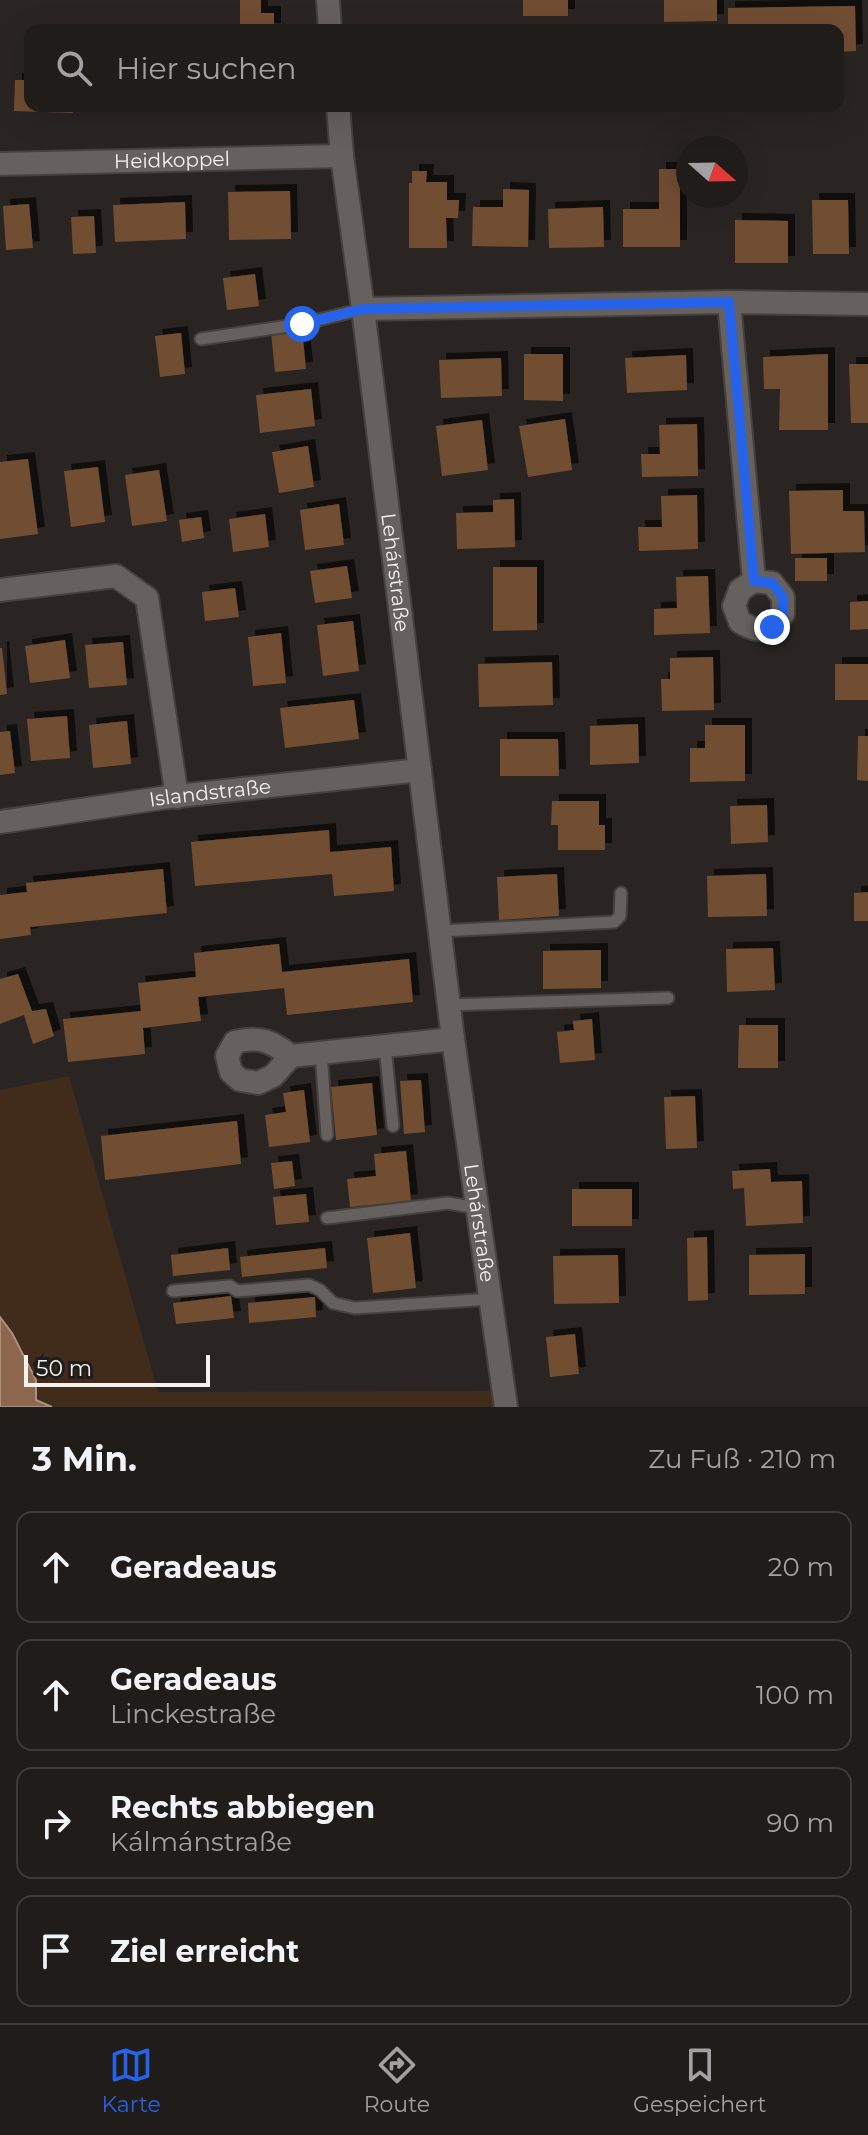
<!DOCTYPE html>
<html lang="de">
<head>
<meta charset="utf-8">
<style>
	body { margin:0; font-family:Montserrat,sans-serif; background:#282523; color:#f1f3f6 }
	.compass { position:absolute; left:676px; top:136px; width:72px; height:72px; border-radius:50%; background:#201c1a; box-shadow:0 8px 32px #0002; rotate:110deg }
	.scale { position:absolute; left:24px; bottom:20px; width:186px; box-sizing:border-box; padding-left:8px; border:4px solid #f4f1ef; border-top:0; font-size:22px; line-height:28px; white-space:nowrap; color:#f4f1ef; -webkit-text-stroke:6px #201c19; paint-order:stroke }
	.stop { position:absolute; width:24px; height:24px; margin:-18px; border:6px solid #2563eb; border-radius:50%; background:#fff }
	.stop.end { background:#2563eb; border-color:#fff; box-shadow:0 2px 8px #0008 }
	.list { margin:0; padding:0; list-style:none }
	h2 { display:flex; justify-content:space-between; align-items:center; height:104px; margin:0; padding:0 32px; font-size:34px }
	h2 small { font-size:26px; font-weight:400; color:#a2a1a2 }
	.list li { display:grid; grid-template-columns:52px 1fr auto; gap:24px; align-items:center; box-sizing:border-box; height:112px; margin:0 16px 16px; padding:0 16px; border:2px solid #3d3a39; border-radius:16px }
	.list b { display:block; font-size:30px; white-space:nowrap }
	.list p { margin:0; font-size:26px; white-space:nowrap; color:#a2a1a2 }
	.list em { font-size:26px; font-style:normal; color:#a2a1a2 }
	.icon { flex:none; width:44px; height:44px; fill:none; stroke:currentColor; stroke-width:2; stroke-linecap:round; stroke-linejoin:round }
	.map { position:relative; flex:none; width:868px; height:1407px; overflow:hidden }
	.search { position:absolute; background:#201c1a; box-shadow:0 8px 32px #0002; left:24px; right:24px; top:24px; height:88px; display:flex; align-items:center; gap:20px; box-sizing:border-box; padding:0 28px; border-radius:16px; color:#a2a1a2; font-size:30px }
	.sheet { height:616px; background:#201c1a }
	nav { display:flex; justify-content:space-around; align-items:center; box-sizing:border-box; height:112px; border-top:2px solid #3d3a39; background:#201c1a; font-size:22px; color:#a2a1a2 }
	nav a { display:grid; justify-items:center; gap:4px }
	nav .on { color:#2563eb }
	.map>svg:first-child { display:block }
	.green { fill:#412c1c }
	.water { fill:#8d674d; stroke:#ac907e; stroke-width:2 }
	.building { fill:#714d33; filter:url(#shadow) }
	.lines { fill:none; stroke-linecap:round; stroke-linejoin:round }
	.lane-casing { stroke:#44413e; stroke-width:15 }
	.street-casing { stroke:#44413e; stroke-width:26 }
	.lane { stroke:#66615e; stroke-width:11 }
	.street { stroke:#66615e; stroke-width:22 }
	.route { stroke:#2563eb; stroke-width:10 }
	.labels { text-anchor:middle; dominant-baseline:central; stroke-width:8; stroke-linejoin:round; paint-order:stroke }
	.street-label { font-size:20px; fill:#f4f1ef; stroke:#201c19 }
</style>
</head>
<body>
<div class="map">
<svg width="868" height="1407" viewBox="0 0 868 1407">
	<defs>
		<filter id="shadow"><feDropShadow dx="7" dy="-7" stdDeviation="0" flood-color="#0009"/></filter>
	</defs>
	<rect width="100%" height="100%" fill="#2a2523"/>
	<!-- green -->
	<path class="green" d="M 69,1076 L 158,1392 L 504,1391 L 506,1407 L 52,1407 L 36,1400 L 36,1380 L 12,1333 L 0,1317 L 0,1090 Z"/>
	<!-- water -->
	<path class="water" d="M 0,1317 L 12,1333 L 36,1380 L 36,1400 L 52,1407 L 0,1407 Z"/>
	<!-- building -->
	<g class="building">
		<path d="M 240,0 L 261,0 L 261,13 L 274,13 L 274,30 L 240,30 Z"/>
		<rect x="523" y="0" width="45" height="16"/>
		<path d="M 664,0 L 717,0 L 717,21 L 664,22 Z"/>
		<path d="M 855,6 L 856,51 L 838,52 L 838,30 L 728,30 L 728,8 Z"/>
		<path d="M 15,80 L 30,80 L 30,106 L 73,106 L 73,113 L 14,111 Z"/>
		<path d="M 113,106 L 145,106 L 145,111 L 113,112 Z"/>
		<path d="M 659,169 L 680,169 L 680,247 L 623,247 L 623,209 L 659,209 Z"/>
		<path d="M 412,171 L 427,171 L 426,182 L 447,182 L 447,200 L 459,200 L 458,218 L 446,218 L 447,248 L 409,248 L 409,183 L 412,183 Z"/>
		<path d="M 503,189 L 529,190 L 528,247 L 472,246 L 473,207 L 503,207 Z"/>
		<path d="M 290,191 L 291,239 L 229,240 L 228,192 Z"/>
		<path d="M 812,200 L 848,200 L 849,254 L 813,254 Z"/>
		<path d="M 185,202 L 186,239 L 115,242 L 113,205 Z"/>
		<path d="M 29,204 L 33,248 L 6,250 L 3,206 Z"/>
		<path d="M 603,207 L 604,247 L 549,248 L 548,209 Z"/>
		<path d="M 94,216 L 96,253 L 73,254 L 71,217 Z"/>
		<path d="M 735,220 L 788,221 L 788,263 L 735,263 Z"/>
		<path d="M 255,274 L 259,306 L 227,310 L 223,278 Z"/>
		<path d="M 302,329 L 306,369 L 275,372 L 271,332 Z"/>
		<path d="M 181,333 L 185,374 L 160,377 L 155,336 Z"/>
		<path d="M 524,354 L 563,354 L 563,401 L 524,400 Z"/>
		<path d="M 828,354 L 828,430 L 779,430 L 780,389 L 764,389 L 763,357 Z"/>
		<path d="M 686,355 L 687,390 L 627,393 L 625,358 Z"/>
		<path d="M 501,358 L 502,396 L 441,398 L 439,360 Z"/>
		<path d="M 849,364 L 868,364 L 868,423 L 851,423 Z"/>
		<path d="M 311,389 L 315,426 L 260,433 L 256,395 Z"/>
		<path d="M 565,419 L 572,470 L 528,477 L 519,426 Z"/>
		<path d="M 482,420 L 488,470 L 442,476 L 436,426 Z"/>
		<path d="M 697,424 L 698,476 L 642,477 L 641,454 L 660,454 L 659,425 Z"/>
		<path d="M 308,446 L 314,487 L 279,493 L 272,452 Z"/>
		<path d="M 28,459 L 38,534 L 0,539 L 0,462 Z"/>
		<path d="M 98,467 L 105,522 L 71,527 L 64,471 Z"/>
		<path d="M 159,470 L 167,521 L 132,526 L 125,475 Z"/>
		<path d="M 843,490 L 843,511 L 864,511 L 865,552 L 791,554 L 789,491 Z"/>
		<path d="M 697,495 L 698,549 L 639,551 L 638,527 L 662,527 L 661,496 Z"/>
		<path d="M 514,499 L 515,547 L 457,549 L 456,513 L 493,512 L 493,500 Z"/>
		<path d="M 339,504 L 344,545 L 305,550 L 300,510 Z"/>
		<path d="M 265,514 L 269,547 L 233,552 L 229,519 Z"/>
		<path d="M 201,517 L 204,538 L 182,542 L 179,520 Z"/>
		<rect x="795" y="558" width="32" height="23"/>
		<path d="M 347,566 L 352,598 L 315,603 L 310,571 Z"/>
		<path d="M 493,567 L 537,567 L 537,630 L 493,631 Z"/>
		<path d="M 708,576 L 710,633 L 654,635 L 654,609 L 677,608 L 676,577 Z"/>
		<path d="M 235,588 L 239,617 L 205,621 L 202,592 Z"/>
		<path d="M 868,601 L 868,629 L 850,630 L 850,602 Z"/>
		<path d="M 353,621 L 359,671 L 323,676 L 317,625 Z"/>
		<path d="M 281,633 L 286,683 L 253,686 L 248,637 Z"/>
		<path d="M 65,640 L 70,678 L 30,683 L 25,646 Z"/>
		<path d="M 123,642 L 127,685 L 89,688 L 85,645 Z"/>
		<path d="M 0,648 L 2,648 L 7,694 L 0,695 Z"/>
		<path d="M 713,657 L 714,710 L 662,711 L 661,679 L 670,679 L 670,658 Z"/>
		<path d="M 552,662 L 553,705 L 479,707 L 478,664 Z"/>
		<rect x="835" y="664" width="33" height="36"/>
		<path d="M 354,700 L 359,739 L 285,748 L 280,708 Z"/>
		<path d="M 67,716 L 70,758 L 31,761 L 27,719 Z"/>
		<path d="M 127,721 L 131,764 L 93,768 L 89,725 Z"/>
		<path d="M 638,724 L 639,763 L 590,765 L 590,726 Z"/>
		<path d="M 705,725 L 745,725 L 745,781 L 690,782 L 690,748 L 705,748 Z"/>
		<path d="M 10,731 L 15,773 L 0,775 L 0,732 Z"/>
		<path d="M 858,736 L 868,736 L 868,781 L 857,780 Z"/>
		<path d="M 500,739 L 558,739 L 559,776 L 500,776 Z"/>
		<path d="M 552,801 L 599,801 L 599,825 L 605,825 L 605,850 L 558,850 L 558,825 L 551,825 Z"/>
		<path d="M 767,805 L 768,842 L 731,844 L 730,806 Z"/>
		<path d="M 329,830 L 330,852 L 391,847 L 394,891 L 334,896 L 332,874 L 195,886 L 191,842 Z"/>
		<path d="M 163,869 L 167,913 L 30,927 L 31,935 L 0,939 L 0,895 L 27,892 L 26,883 Z"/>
		<path d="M 557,874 L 559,916 L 499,920 L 497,877 Z"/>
		<path d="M 766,874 L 767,916 L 708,917 L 707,876 Z"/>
		<path d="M 868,892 L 868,921 L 854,921 L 854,893 Z"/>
		<path d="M 279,944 L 282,972 L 409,959 L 413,1002 L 287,1015 L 284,988 L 198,997 L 201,1021 L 143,1028 L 145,1054 L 68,1062 L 63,1019 L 141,1011 L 138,983 L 196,977 L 194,953 Z"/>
		<path d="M 773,948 L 775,990 L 727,992 L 726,949 Z"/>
		<path d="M 601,950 L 601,988 L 543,989 L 543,951 Z"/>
		<path d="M 18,974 L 32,1011 L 46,1009 L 54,1036 L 33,1044 L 24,1015 L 0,1024 L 0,979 Z"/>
		<path d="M 592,1019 L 595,1060 L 560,1063 L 557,1032 L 574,1030 L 573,1021 Z"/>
		<path d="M 739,1025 L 778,1025 L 778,1068 L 738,1068 Z"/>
		<path d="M 421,1080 L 425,1132 L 404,1134 L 400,1081 Z"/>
		<path d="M 372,1083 L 377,1135 L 336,1140 L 331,1087 Z"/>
		<path d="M 304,1090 L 310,1142 L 269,1147 L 265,1115 L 286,1112 L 283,1093 Z"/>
		<path d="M 695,1096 L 697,1148 L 666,1149 L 664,1097 Z"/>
		<path d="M 237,1121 L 241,1164 L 105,1180 L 101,1136 Z"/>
		<path d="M 406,1151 L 411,1201 L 350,1207 L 347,1179 L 376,1176 L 374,1154 Z"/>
		<path d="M 292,1161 L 295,1186 L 274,1189 L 271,1163 Z"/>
		<path d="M 770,1169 L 771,1182 L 802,1181 L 803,1223 L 746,1226 L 744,1188 L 733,1189 L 732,1171 Z"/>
		<rect x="572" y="1189" width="60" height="37"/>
		<path d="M 306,1194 L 309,1222 L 276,1225 L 273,1197 Z"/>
		<path d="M 410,1233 L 416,1288 L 373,1293 L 367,1238 Z"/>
		<path d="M 707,1237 L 708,1300 L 688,1301 L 687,1238 Z"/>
		<path d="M 228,1248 L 230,1270 L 173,1276 L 171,1255 Z"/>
		<path d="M 325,1248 L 327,1268 L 242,1277 L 240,1257 Z"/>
		<path d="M 805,1254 L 805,1294 L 749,1295 L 749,1255 Z"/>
		<path d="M 618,1255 L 619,1303 L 554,1304 L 553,1256 Z"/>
		<path d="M 231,1296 L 234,1318 L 176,1324 L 173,1303 Z"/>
		<path d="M 315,1297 L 316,1317 L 249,1323 L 248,1303 Z"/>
		<path d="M 575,1334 L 579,1374 L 550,1377 L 546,1337 Z"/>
	</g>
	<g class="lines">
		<!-- lane casing -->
		<g class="lane-casing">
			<g id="lane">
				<path d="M 201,339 L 302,324 L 363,309"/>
				<path d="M 440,931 L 614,922 L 620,916 L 621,893"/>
				<path d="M 449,1005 L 668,998"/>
				<path d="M 385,1046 L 393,1126"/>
				<path d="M 321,1052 L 327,1135"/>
				<path d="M 327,1218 L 448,1203 L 477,1208"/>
				<path d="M 173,1291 L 230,1286 L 237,1291 L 309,1285 L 320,1290 L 333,1303 L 355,1308 L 491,1299"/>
			</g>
		</g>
		<!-- street casing -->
		<g class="street-casing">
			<g id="street">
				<path d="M 328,0 L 330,30"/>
				<path id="s1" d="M 338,106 L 342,156 L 363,309 L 453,1039 L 506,1407"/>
				<path id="s2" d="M 0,164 L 342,156"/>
				<path d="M 729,302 L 754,581 L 772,583 L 783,597 L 783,614 C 768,632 760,634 740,622 L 734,606 L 740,590 L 754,581"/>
				<path d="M 363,309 L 729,302 L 868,304"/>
				<path d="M 0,590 L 116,576 L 147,598 L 177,797"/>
				<path id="s3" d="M 0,822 L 168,797 L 420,770"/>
				<path d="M 291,1056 L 273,1076 L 258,1083 L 240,1080 L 231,1072 L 227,1056 L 235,1042 C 260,1036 271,1041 291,1056 L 453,1039"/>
			</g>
		</g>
		<!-- lane -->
		<use href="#lane" class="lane"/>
		<!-- street -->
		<use href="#street" class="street"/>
	</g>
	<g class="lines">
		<!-- route -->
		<path class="route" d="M 302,324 L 363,309 L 729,302 L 754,581 L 772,583 L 783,597 L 783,614 L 772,627"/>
	</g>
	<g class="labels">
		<!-- street labels -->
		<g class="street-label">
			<text stroke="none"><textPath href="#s2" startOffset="172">Heidkoppel</textPath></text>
			<text stroke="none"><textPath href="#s1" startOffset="470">Lehárstraße</textPath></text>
			<text stroke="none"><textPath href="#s3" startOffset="212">Islandstraße</textPath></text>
			<text stroke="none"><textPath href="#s1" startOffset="1126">Lehárstraße</textPath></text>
		</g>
	</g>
</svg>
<svg class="compass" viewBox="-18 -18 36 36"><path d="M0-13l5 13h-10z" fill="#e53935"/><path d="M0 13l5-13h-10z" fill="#a2a1a2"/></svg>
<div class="scale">50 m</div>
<div class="stop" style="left:302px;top:324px"></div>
<div class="stop end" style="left:772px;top:627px"></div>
<div class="search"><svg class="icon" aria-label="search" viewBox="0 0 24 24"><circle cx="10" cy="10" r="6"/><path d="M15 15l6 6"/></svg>Hier suchen</div>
</div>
<section class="sheet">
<h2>3 Min.<small>Zu Fuß · 210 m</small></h2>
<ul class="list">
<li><svg class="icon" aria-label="ahead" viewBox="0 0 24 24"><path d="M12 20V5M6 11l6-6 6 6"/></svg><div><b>Geradeaus</b></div><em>20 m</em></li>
<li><svg class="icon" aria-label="ahead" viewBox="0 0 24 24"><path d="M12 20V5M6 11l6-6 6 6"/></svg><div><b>Geradeaus</b><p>Linckestraße</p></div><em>100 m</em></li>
<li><svg class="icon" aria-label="right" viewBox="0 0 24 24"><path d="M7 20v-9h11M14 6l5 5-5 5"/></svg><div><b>Rechts abbiegen</b><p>Kálmánstraße</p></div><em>90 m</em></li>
<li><svg class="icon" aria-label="arrive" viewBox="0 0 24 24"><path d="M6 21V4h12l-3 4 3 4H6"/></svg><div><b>Ziel erreicht</b></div></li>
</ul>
</section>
<nav>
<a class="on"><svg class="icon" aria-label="map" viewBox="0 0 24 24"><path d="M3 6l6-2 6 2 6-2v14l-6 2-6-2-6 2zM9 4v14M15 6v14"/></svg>Karte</a>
<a><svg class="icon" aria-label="directions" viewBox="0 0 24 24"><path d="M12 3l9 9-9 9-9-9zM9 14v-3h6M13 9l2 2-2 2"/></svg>Route</a>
<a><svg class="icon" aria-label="saved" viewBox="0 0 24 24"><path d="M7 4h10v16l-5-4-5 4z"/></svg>Gespeichert</a>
</nav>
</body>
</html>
